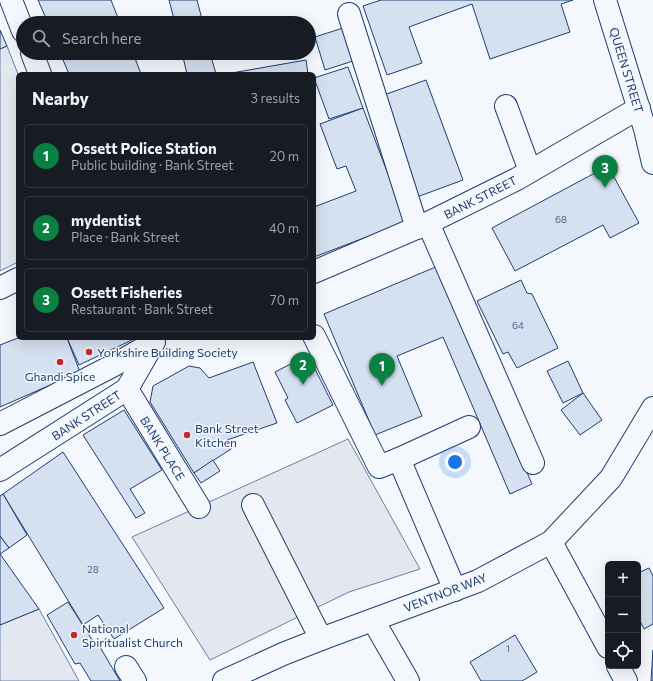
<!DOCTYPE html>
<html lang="en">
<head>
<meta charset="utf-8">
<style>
	body { margin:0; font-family:Commissioner,sans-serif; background:#242831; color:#f1f3f6 }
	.controls { position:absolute; right:12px; bottom:12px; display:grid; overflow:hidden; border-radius:6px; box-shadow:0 4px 16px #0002 }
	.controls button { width:36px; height:36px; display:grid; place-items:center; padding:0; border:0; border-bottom:1px solid #363941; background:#171b24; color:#f1f3f6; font:20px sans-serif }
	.you { position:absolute; left:455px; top:462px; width:14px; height:14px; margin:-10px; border:3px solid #fff; border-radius:50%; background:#1a73e8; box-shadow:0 0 0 6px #1a73e833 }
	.badge { display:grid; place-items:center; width:26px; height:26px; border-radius:50%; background:#0b8043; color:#fff; font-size:13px; font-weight:700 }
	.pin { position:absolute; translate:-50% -33px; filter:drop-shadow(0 1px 2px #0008) }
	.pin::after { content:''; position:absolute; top:21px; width:14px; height:12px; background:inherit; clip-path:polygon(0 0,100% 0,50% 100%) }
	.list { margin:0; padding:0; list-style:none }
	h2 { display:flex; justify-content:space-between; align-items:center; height:52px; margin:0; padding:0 16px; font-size:17px }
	h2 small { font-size:13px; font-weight:400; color:#9ea1a6 }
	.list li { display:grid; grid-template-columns:26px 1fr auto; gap:12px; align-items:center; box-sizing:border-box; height:64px; margin:0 8px 8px; padding:0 8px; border:1px solid #363941; border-radius:6px }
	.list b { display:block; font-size:15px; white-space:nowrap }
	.list p { margin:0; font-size:13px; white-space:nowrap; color:#9ea1a6 }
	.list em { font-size:13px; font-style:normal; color:#9ea1a6 }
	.icon { flex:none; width:22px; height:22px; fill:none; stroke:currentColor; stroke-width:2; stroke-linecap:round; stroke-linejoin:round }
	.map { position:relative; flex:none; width:653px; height:681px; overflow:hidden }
	.search { position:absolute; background:#171b24; box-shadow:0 4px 16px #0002; left:16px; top:16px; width:300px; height:44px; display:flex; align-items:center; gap:10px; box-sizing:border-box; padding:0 14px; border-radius:22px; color:#9ea1a6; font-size:15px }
	.panel { position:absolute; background:#171b24; box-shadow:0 4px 16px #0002; left:16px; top:72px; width:300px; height:268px; border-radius:6px }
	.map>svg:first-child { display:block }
	.parking { fill:#e3e8f0; stroke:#687fa3 }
	.building { fill:#d5e0f0; stroke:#1d3f73 }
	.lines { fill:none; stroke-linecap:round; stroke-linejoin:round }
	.minor-casing { stroke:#1d3f73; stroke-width:24 }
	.minor { stroke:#f4f7fb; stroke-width:22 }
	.poi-dot { fill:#c62828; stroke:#f4f7fb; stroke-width:1.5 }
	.labels { text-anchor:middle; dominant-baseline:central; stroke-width:3; stroke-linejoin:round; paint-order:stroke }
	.number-label { font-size:10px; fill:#4b6792 }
	.street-label { font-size:12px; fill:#1d3f73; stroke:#f4f7fb }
	.poi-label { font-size:12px; fill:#1d3f73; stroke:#f4f7fb; text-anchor:start }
</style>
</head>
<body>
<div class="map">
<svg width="653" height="681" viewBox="0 0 653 681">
	<rect width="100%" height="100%" fill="#f4f7fb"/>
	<!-- parking -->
	<g class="parking">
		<path d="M 7,46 L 18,74 L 18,262 L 0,271 L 0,49 Z"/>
		<path d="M 348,439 L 420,569 L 349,592 L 210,660 L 132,537 Z"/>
		<path d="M 39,609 L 79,681 L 0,681 L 0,625 Z"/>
	</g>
	<!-- building -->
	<g class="building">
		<path d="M 38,0 L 111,0 L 120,23 L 48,23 Z"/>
		<path d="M 169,0 L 197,0 L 203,23 L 175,23 Z"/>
		<path d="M 381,0 L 573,0 L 561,4 L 570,32 L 490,59 L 472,4 L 409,27 L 422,63 L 387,75 L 363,6 Z"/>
		<path d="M 343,28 L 353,61 L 325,70 L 315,37 Z"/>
		<path d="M 0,30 L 7,46 L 0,49 Z"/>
		<path d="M 60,53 L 133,53 L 141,74 L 69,74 Z"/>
		<path d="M 182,53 L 210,53 L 216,74 L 187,74 Z"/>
		<path d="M 306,60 L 308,74 L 226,74 Z"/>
		<path d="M 348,67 L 363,108 L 329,119 L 314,78 Z"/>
		<path d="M 426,80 L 463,180 L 417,197 L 381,96 Z"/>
		<path d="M 363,108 L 406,222 L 314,257 L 314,207 L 356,191 L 346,166 L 337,169 L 320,124 Z"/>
		<path d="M 608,166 L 639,223 L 610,238 L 603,225 L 515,271 L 492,228 Z"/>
		<path d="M 438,266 L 532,484 L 510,494 L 443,337 L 397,356 L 422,416 L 375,435 L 324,314 Z"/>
		<path d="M 521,280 L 527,293 L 532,294 L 558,348 L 517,368 L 508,352 L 503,354 L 477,301 Z"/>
		<path d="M 18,338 L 67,338 L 80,372 L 0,407 L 0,345 Z"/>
		<path d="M 67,338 L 131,338 L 132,340 L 79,365 Z"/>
		<path d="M 308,355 L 333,405 L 297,423 L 285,400 L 288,398 L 275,372 Z"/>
		<path d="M 568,361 L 583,393 L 563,403 L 547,371 Z"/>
		<path d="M 253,362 L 277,423 L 227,440 L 231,449 L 194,473 L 150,402 L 153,386 L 189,366 L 200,368 L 209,378 Z"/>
		<path d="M 583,393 L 602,420 L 580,435 L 561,410 Z"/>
		<path d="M 124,410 L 162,470 L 130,489 L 145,513 L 136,518 L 83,435 Z"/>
		<path d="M 63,452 L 164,608 L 114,639 L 98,615 L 83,625 L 3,494 Z"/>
		<path d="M 213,460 L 220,471 L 201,483 L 194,473 Z"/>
		<path d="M 3,494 L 27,535 L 9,548 L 0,536 L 0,496 Z"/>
		<path d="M 0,536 L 9,548 L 0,554 Z"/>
		<path d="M 0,554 L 39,609 L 0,625 Z"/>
		<path d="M 649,568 L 653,576 L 653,624 L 644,629 L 638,617 L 638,573 Z"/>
		<path d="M 68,602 L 96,646 L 100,647 L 120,681 L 91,681 L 80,663 L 75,664 L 47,615 Z"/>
		<path d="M 515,635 L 537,672 L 522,681 L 481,681 L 470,662 Z"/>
		<path d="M 653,650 L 653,681 L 651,681 Z"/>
	</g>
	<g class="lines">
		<!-- minor casing -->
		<g class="minor-casing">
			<g id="minor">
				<path d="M 11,0 L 23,31"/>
				<path d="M 605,0 L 645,129 L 653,163"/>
				<path d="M 349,14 L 417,228"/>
				<path d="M 32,53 L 40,74"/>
				<path d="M 506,106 L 530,171"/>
				<path d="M 428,223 L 533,463"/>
				<path d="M 314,272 L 428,223 L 517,179 L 639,108"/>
				<path d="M 0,288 L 18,279"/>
				<path d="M 314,336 L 379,467 L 399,459 L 455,590"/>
				<path d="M 127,389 L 199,507"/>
				<path d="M 0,424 L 114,365 L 153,343"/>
				<path d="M 399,459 L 469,427"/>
				<path d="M 0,470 L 127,389 L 154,342"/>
				<path d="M 253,505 L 321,639"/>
				<path d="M 551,542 L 608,647"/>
				<path d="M 373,620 L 408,681"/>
				<path d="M 618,666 L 626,681"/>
				<path d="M 126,667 L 135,681"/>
				<path d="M 224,681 L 283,654 L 321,639 L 478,581 L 551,542 L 611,478 L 653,408"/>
			</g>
		</g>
		<!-- minor -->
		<use href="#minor" class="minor"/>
	</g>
	<!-- markers -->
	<g class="poi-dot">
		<circle cx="89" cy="352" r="4"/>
		<circle cx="60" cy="362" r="4"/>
		<circle cx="187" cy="435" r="4"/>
		<circle cx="74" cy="635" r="4"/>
	</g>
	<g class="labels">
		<!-- number labels -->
		<g class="number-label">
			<text x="561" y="219">68</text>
			<text x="518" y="325">64</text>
			<text x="93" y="569">28</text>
			<text x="508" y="648">1</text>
		</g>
		<!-- street labels -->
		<g class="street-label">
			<text transform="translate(627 70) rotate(73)">QUEEN STREET</text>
			<text transform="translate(480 197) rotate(-27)">BANK STREET</text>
			<text transform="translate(86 415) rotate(-33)">BANK STREET</text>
			<text transform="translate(163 448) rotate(58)">BANK PLACE</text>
			<text transform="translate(445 592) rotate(-21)">VENTNOR WAY</text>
		</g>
		<!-- poi labels -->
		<g class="poi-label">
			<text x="97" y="352">Yorkshire Building Society</text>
			<text x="60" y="376" text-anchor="middle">Ghandi Spice</text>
			<text x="195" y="428">Bank Street<tspan x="195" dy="14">Kitchen</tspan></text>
			<text x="82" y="628">National<tspan x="82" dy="14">Spiritualist Church</tspan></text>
		</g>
	</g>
</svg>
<div class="controls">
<button>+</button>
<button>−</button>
<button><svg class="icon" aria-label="locate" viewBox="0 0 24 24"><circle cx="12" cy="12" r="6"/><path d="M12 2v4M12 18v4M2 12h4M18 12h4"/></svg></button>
</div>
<div class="you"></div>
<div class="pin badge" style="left:382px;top:386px">1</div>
<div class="pin badge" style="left:303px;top:385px">2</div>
<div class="pin badge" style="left:605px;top:188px">3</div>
<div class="search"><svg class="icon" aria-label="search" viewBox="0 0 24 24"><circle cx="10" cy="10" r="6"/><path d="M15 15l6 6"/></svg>Search here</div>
<section class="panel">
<h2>Nearby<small>3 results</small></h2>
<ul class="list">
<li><span class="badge">1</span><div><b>Ossett Police Station</b><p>Public building · Bank Street</p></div><em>20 m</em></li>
<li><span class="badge">2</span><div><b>mydentist</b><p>Place · Bank Street</p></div><em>40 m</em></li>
<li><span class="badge">3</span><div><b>Ossett Fisheries</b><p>Restaurant · Bank Street</p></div><em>70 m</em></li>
</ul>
</section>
</div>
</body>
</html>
